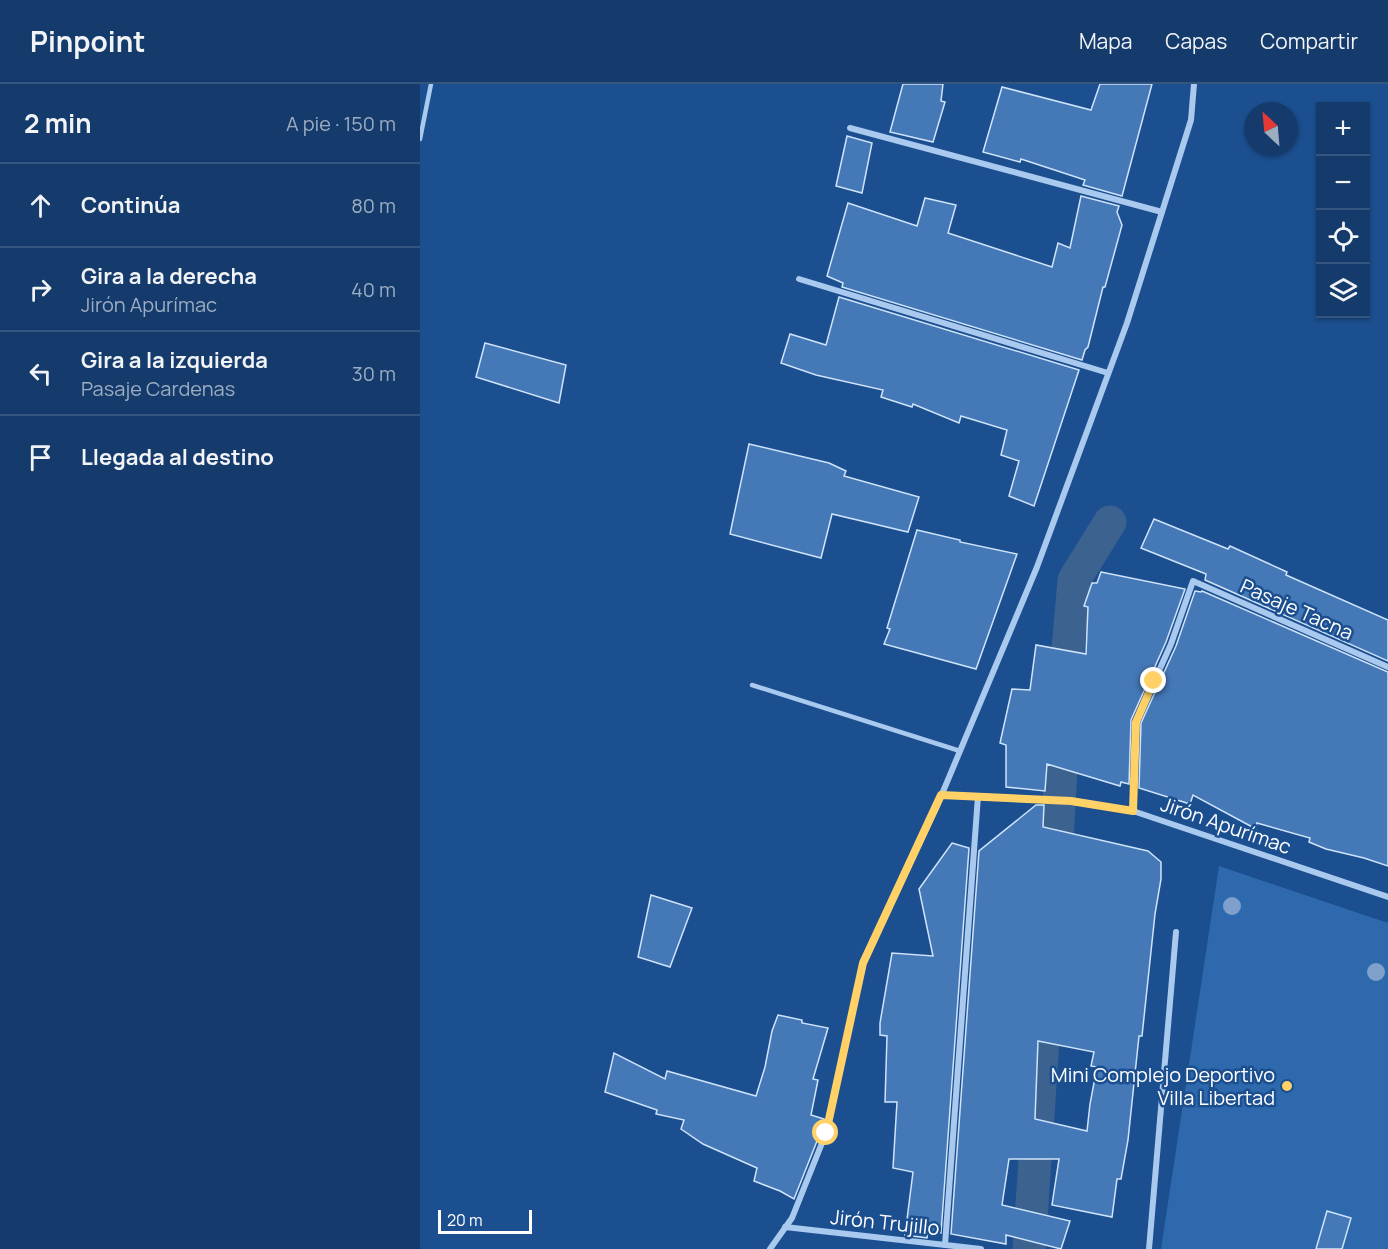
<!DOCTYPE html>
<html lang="es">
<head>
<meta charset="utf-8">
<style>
	body { margin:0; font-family:Manrope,sans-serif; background:#1d4271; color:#f1f3f6 }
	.controls { position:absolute; right:18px; top:18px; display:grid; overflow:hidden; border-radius:0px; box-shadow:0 2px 4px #0004 }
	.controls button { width:54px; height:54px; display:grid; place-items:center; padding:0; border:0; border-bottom:2px solid #33557e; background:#143b6b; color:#f1f3f6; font:30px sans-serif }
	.compass { position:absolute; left:824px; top:18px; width:54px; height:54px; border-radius:50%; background:#143b6b; box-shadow:0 2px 4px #0004; rotate:334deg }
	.scale { position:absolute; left:18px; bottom:15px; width:94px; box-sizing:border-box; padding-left:6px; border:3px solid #fff; border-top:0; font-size:16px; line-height:21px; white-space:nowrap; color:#fff; -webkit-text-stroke:4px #1b4f8f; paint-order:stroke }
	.stop { position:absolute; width:18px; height:18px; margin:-14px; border:4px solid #ffd166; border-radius:50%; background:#fff }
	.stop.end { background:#ffd166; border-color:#fff; box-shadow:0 2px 6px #0008 }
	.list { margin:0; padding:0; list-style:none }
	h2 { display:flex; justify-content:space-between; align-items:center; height:78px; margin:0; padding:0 24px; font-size:26px }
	h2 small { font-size:20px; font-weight:400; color:#9dadc1 }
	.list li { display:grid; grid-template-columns:39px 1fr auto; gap:18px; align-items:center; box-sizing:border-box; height:84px; padding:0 24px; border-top:2px solid #33557e }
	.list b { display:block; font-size:22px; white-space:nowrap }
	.list p { margin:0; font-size:20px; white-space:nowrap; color:#9dadc1 }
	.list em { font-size:20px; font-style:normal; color:#9dadc1 }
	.icon { flex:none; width:33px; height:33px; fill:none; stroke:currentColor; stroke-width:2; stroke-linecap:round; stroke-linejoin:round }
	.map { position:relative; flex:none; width:968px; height:1165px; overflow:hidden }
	header { display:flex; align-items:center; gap:36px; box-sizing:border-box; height:84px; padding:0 30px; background:#143b6b; border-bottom:2px solid #33557e }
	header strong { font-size:28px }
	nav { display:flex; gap:33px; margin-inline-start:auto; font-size:21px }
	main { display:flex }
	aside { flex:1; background:#143b6b }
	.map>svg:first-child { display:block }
	.green { fill:#2e69ad }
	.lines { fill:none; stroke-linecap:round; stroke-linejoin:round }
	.canal { stroke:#3c6290; stroke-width:33 }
	.building { fill:#4478b7; stroke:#cfe3fa; stroke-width:1.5; fill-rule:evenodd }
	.service { stroke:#a9c9ee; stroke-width:4.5 }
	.minor { stroke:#a9c9ee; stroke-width:6 }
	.tree { fill:#7ea0ca }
	.route { stroke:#ffd166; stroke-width:8 }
	.poi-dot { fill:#ffd166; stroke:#1b4f8f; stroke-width:2 }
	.labels { text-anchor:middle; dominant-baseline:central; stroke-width:5; stroke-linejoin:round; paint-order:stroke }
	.street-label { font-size:20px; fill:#fff; stroke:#1b4f8f }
	.poi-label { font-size:20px; fill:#fff; stroke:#1b4f8f; text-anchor:end }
</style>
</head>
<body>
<header>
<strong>Pinpoint</strong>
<nav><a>Mapa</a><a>Capas</a><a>Compartir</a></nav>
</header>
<main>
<aside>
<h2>2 min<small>A pie · 150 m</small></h2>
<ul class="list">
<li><svg class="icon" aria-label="ahead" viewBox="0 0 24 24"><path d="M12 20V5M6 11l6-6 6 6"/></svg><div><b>Continúa</b></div><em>80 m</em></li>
<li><svg class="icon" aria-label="right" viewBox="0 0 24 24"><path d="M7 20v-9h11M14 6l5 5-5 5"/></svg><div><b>Gira a la derecha</b><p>Jirón Apurímac</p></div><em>40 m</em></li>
<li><svg class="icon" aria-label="left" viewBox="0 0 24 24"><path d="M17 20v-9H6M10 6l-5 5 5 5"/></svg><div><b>Gira a la izquierda</b><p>Pasaje Cardenas</p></div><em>30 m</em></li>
<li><svg class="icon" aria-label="arrive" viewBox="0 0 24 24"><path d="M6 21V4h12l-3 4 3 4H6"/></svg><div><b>Llegada al destino</b></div></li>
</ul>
</aside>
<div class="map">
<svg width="968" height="1165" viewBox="0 0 968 1165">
	<rect width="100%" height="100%" fill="#1b4f8f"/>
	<!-- green -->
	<path class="green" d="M 799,782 L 968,839 L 968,1165 L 741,1165 Z"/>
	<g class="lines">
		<!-- canal -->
		<g class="canal">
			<path d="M 635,792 L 647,577 L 654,496 L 690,438"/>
			<path d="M 609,1165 L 626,912"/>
		</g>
	</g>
	<!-- building -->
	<g class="building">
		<path d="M 483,0 L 523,0 L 521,17 L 525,18 L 513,58 L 470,48 Z"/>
		<path d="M 680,0 L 732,0 L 702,112 L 663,101 L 665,96 L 601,75 L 600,78 L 563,68 L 582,3 L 671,26 Z"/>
		<path d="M 427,52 L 452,59 L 442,109 L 416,102 Z"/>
		<path d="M 661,112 L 699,122 L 697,128 L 702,141 L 685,203 L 683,203 L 668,263 L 665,266 L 662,276 L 422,203 L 423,199 L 407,192 L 428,119 L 497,142 L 505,114 L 536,121 L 528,149 L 632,183 L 638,159 L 650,164 Z"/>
		<path d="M 419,213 L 659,286 L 614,422 L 589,412 L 599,377 L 581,371 L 587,346 L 541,332 L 539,339 L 493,320 L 492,323 L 461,313 L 463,306 L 396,291 L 361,279 L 370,250 L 406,261 Z"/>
		<path d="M 65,259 L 146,281 L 139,319 L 56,293 Z"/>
		<path d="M 329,360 L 409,379 L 426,387 L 424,392 L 499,413 L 488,448 L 412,430 L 401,474 L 310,450 Z"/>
		<path d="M 734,435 L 808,465 L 810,462 L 867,488 L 866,491 L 968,536 L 968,577 L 785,496 L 786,490 L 721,464 Z"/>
		<path d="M 497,446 L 540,456 L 540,458 L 597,470 L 556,585 L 464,560 L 470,545 L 467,544 Z"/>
		<path d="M 681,488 L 765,505 L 746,558 L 711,636 L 709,700 L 701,698 L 700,702 L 627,680 L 625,707 L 586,703 L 586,661 L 580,659 L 592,605 L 610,606 L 616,561 L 666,570 L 668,523 L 664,522 L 672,499 L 677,499 Z"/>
		<path d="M 775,507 L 781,508 L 782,507 L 968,588 L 968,782 L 944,774 L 906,765 L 889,758 L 890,754 L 837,739 L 836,745 L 773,711 L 770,720 L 719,704 L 721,639 L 756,562 Z"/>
		<path d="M 616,721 L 624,721 L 623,743 L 728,767 L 741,778 L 741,795 L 735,830 L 722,952 L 719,952 L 708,1056 L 701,1095 L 697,1095 L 692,1133 L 632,1121 L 639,1075 L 589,1075 L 582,1121 L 650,1137 L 641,1165 L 586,1151 L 586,1160 L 531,1150 L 559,767 ZM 618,957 L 674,968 L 671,982 L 677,983 L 670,1020 L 667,1047 L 615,1035 Z"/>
		<path d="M 532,759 L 549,764 L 521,1149 L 508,1147 L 507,1154 L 485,1151 L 493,1088 L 473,1084 L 477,1018 L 465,1018 L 467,952 L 460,951 L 460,939 L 472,869 L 513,872 L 499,805 Z"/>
		<path d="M 231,811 L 272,824 L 250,883 L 218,873 Z"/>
		<path d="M 358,931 L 382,936 L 382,939 L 408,944 L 393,995 L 398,996 L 391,1031 L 404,1035 L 401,1047 L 374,1115 L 360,1107 L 334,1097 L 337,1084 L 283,1060 L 261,1045 L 264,1036 L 236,1030 L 237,1026 L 185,1008 L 194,969 L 245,995 L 247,987 L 336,1012 L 345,983 L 352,947 Z"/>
		<path d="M 907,1127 L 931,1134 L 922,1165 L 896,1165 Z"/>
	</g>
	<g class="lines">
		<!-- service -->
		<g class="service">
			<path d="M 0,55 L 11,0"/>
			<path d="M 332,601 L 540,667"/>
		</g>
		<!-- minor -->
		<g class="minor">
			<path d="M 430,44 L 742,128"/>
			<path d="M 379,195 L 688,289"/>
			<path d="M 521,711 L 651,717 L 713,727 L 968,813"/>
			<path d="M 713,727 L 716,638 L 751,560 L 773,497 L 968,583"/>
			<path d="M 365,1143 L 561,1165"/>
			<path d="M 525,1161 L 558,712"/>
			<path d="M 350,1165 L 372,1134 L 406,1049 L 443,879 L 517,722 L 617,483 L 707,239 L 771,36 L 774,0"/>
			<path d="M 729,1165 L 756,848"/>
		</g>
	</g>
	<!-- trees -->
	<g class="tree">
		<circle cx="812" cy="822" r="9"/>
		<circle cx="956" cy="888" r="9"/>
	</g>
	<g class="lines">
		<!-- route -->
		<path class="route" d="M 406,1049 L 443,879 L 521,711 L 651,717 L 713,727 L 716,638 L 734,597"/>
	</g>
	<!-- markers -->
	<circle class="poi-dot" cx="867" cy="1002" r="6"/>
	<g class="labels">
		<!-- street labels -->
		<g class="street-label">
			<text transform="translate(877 525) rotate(24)">Pasaje Tacna</text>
			<text transform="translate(806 741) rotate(19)">Jirón Apurímac</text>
			<text transform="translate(465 1138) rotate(6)">Jirón Trujillo</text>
		</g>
		<!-- poi labels -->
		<g class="poi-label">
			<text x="855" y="990">Mini Complejo Deportivo<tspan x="855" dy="23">Villa Libertad</tspan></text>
		</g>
	</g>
</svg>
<div class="controls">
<button>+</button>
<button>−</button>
<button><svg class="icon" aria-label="locate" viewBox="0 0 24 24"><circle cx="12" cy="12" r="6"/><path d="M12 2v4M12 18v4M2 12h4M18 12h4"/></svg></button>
<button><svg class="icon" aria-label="layers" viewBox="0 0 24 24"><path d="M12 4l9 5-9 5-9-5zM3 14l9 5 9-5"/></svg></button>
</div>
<svg class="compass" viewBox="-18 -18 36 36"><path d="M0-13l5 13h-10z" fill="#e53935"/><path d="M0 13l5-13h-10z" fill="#9dadc1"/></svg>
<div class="scale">20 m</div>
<div class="stop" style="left:406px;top:1049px"></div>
<div class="stop end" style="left:734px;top:597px"></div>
</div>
</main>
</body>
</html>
